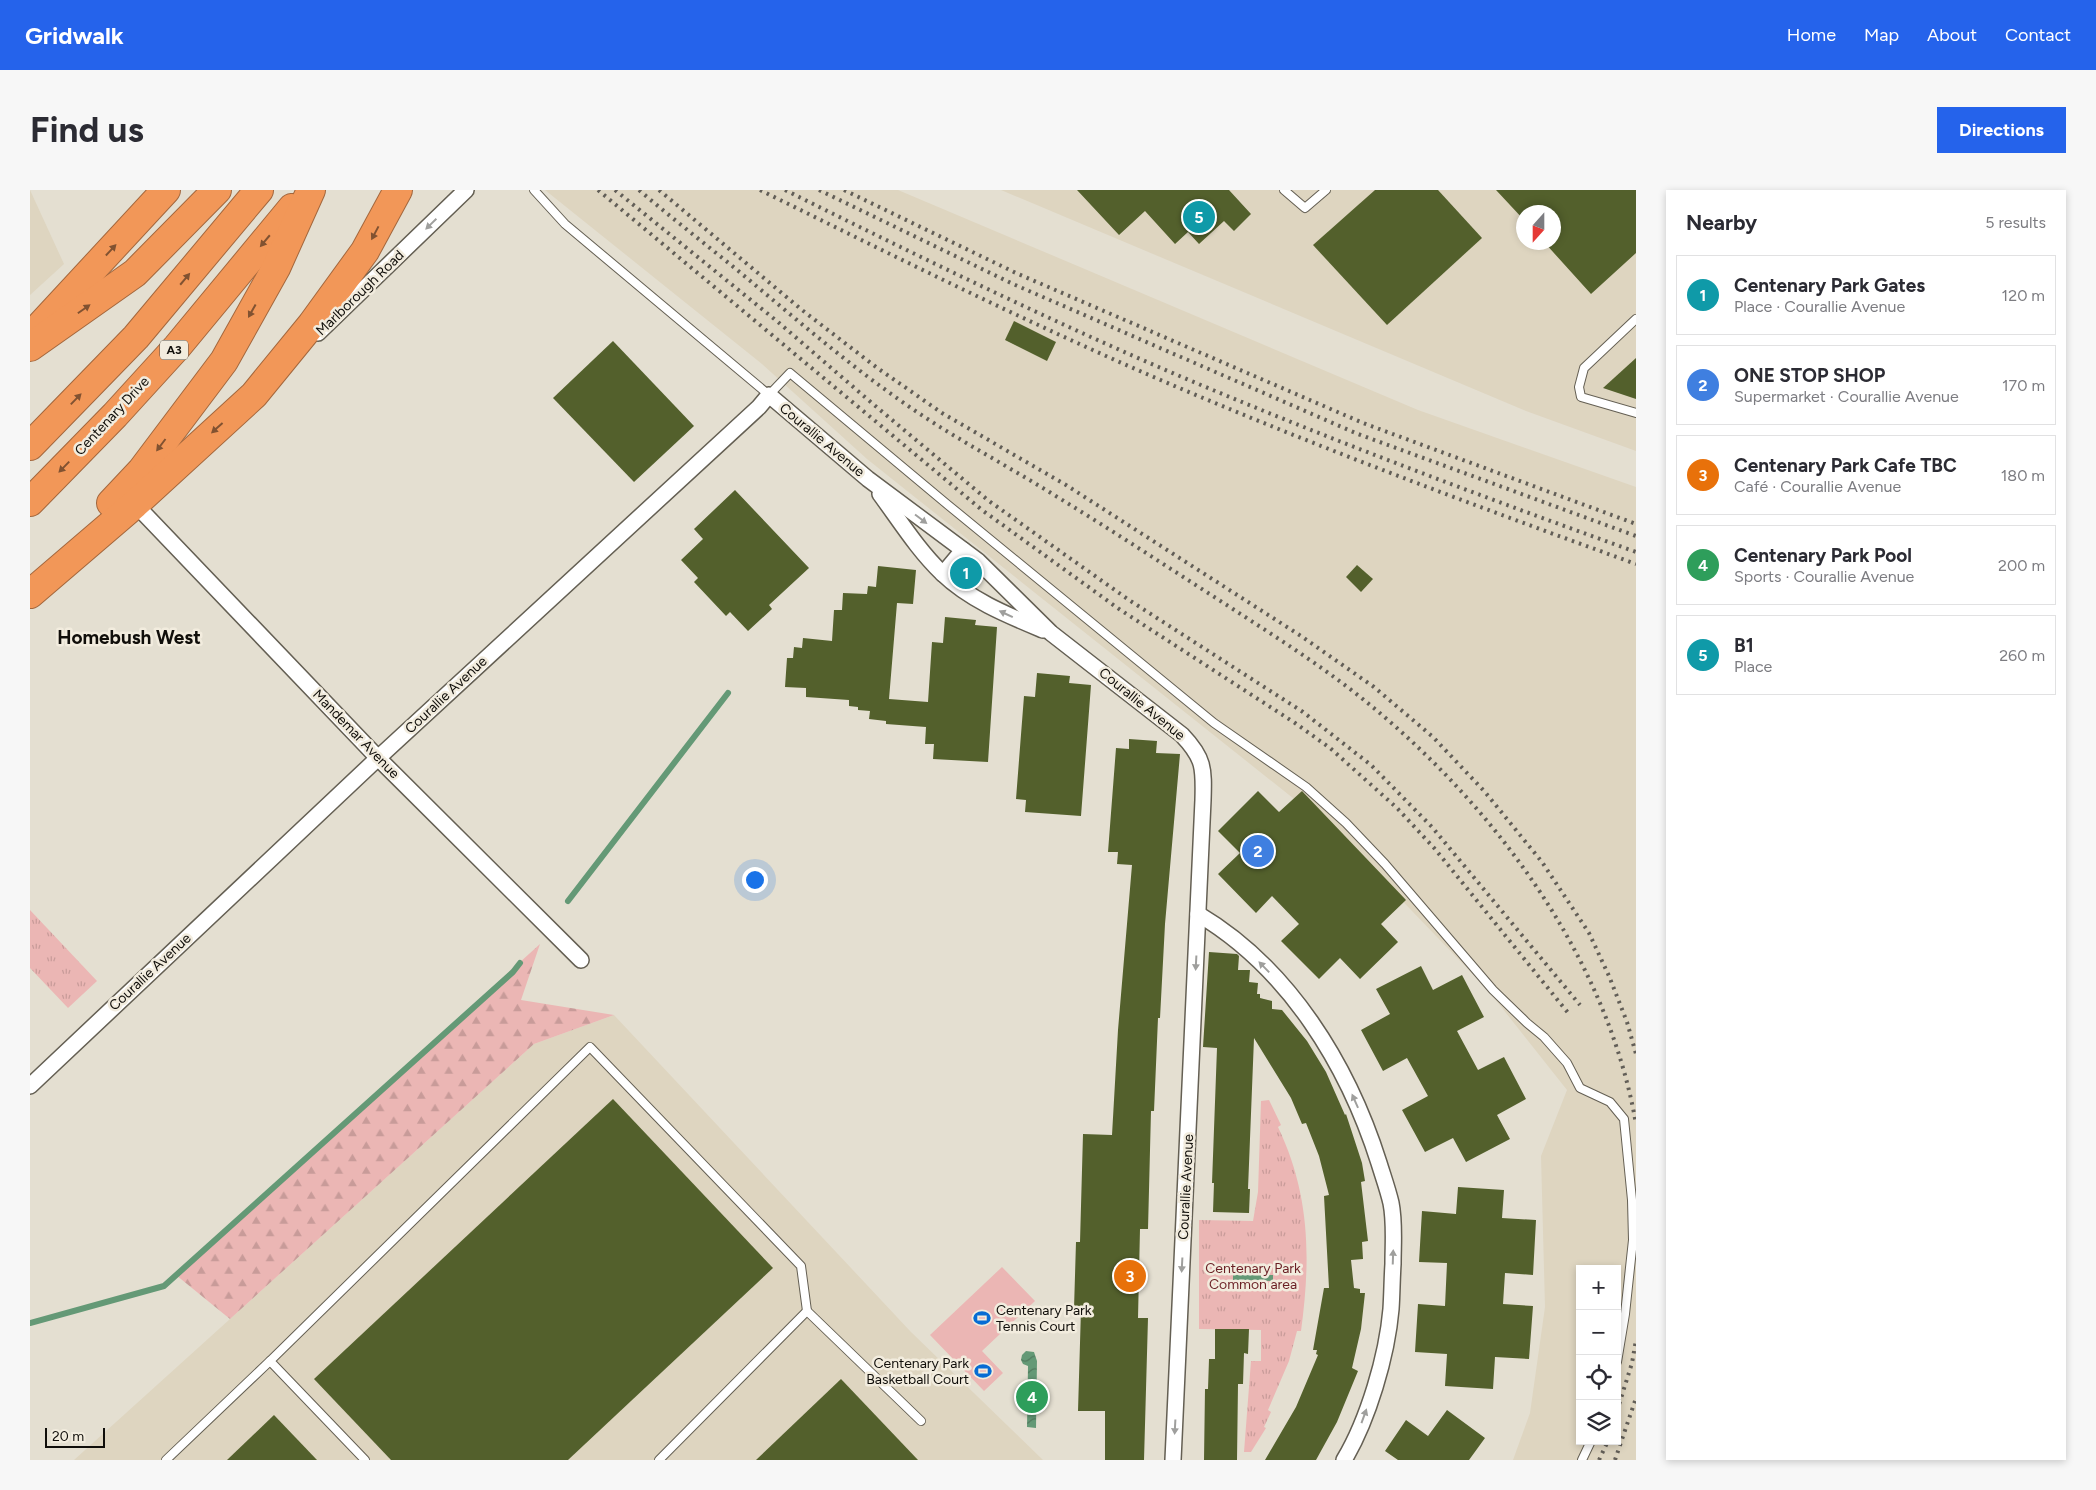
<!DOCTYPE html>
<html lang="en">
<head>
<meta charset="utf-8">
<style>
	body { margin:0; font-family:Figtree,sans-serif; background:#f7f7f7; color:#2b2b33 }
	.controls { position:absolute; right:15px; bottom:15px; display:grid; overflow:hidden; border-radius:0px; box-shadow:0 2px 8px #0003 }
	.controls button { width:45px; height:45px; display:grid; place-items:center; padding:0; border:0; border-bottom:1px solid #e1e1e2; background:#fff; color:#2b2b33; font:25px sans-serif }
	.compass { position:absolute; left:1486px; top:15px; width:45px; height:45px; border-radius:50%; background:#fff; box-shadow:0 2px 8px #0003; rotate:201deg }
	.scale { position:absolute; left:15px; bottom:12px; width:60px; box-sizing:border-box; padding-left:5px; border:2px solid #100e0a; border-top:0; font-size:14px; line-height:18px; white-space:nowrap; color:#100e0a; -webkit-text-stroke:4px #f2ecde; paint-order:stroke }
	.you { position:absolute; left:724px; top:689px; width:18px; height:18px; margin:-12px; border:4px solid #fff; border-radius:50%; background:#1a73e8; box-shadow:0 0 0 8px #1a73e833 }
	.badge { display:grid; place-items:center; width:32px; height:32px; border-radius:50%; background:#2563eb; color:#fff; font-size:16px; font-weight:700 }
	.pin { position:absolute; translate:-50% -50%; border:2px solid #fff; box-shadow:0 1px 5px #0006 }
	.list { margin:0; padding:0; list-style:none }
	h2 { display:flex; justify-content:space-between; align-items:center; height:65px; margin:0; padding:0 20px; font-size:21px }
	h2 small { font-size:16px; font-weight:400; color:#7c7c81 }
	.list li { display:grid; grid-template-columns:32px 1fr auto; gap:15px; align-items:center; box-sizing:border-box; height:80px; margin:0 10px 10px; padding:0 10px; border:1px solid #e1e1e2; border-radius:0px }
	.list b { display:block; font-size:19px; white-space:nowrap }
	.list p { margin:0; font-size:16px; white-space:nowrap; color:#7c7c81 }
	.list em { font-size:16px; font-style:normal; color:#7c7c81 }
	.icon { flex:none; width:28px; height:28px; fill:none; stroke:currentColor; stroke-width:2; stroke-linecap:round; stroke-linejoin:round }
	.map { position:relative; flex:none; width:1606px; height:1270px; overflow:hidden; border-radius:0px }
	header { display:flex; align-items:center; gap:30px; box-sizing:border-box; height:70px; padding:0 25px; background:#2563eb; color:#fff }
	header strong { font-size:24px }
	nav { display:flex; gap:28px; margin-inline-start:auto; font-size:18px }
	.intro { display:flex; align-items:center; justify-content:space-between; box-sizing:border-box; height:120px; padding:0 30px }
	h1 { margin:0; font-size:35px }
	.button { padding:12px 22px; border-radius:0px; background:#2563eb; color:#fff; font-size:18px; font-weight:700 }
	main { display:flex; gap:30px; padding:0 30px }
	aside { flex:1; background:#fff; border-radius:0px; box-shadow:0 2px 8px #0003 }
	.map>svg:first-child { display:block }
	.built { fill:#ded5c0; fill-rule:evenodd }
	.forest { fill:url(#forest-firs) }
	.park { fill:url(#park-tufts) }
	.pitch { fill:#ebb6b4 }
	.water { fill:url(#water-waves) }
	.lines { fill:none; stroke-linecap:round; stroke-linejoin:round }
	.stream { stroke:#649976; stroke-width:6 }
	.building { fill:#53602c }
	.lane-casing { stroke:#645f53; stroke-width:10 }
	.street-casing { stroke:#645f53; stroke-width:18 }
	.highway-casing { stroke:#a3673d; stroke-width:30 }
	.lane { stroke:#fff; stroke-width:8 }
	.street { stroke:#fff; stroke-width:15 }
	.highway { stroke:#f29758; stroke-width:28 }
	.rail { stroke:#625e57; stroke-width:4; stroke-dasharray:2.5 5; stroke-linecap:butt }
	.oneway { fill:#9f9f9d }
	.oneway2 { fill:#815231 }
	.labels { text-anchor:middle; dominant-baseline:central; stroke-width:5; stroke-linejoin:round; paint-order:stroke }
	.shield { fill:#f2ecde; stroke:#54514a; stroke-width:1 }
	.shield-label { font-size:12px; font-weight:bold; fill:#100e0a }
	.street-label { font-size:14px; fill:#100e0a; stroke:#f2ecde }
	.park-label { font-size:14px; fill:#6a1f24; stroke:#f2ecde }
	.poi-label { font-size:14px; fill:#100e0a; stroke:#f2ecde; text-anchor:start }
	.district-label { font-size:19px; font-weight:bold; fill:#100e0a; stroke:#f2ecde }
</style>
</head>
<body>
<header>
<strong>Gridwalk</strong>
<nav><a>Home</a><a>Map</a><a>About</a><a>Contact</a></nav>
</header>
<div class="intro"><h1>Find us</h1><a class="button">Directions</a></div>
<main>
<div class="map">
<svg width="1606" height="1270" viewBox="0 0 1606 1270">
	<defs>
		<pattern id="forest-firs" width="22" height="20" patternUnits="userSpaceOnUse" patternTransform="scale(1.25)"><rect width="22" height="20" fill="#ebb6b4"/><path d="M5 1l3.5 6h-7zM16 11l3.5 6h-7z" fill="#c89b99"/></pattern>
		<pattern id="park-tufts" width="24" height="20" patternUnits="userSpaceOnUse" patternTransform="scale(1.25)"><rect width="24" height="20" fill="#ebb6b4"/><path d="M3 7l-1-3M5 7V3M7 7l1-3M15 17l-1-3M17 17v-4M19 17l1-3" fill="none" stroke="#c89b99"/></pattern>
		<pattern id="water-waves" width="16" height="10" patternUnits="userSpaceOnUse" patternTransform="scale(1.25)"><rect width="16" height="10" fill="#649976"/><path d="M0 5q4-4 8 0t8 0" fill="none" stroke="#517b5f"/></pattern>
	</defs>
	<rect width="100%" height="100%" fill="#e4dfd1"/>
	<!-- built -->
	<g class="built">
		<path d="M 0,0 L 34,74 L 0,105 Z"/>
		<path d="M 515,0 L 868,0 L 1388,220 L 1606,297 L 1606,1270 L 1483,1270 L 1500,1223 L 1515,1117 L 1511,966 L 1537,900 L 1457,799 L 1308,644 L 837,269 L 732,174 ZM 1550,1079 L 1587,1079 L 1587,1251 L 1550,1251 Z"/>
		<path d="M 971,0 L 1606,0 L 1606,261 L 1496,221 ZM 1494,22 L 1524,22 L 1524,52 L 1494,52 Z"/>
		<path d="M 584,825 L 881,1142 L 1013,1270 L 44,1270 L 504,854 Z"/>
	</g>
	<!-- forest -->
	<path class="forest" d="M 510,754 L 491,810 L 584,825 L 504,854 L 200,1129 L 146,1085 Z"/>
	<!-- park -->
	<g class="park">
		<path d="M 0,720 L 67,791 L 38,818 L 0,778 Z"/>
		<path d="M 1239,910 L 1251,935 L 1248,937 C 1280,1004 1281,1068 1271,1141 L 1267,1141 L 1259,1171 L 1238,1220 L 1241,1222 L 1234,1237 L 1236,1238 L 1221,1262 L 1214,1262 L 1221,1171 L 1231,1171 L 1231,1140 L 1169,1139 L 1169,1030 L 1223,1031 L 1228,1002 L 1231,911 Z"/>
	</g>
	<!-- pitch -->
	<path class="pitch" d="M 972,1077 L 1005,1111 L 952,1161 L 973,1183 L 954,1201 L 900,1145 Z"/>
	<!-- water -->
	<g class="water">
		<path d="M 1203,1084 L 1243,1085 L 1243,1091 L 1203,1090 Z"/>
		<path d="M 996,1161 L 1004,1162 L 1007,1171 L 1006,1238 L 997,1237 L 998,1176 L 993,1174 L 991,1170 L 992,1165 Z"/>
	</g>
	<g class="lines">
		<!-- stream -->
		<g class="stream">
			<path d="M 538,711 L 698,503"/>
			<path d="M 0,1133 L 134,1096 L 483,782 L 490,773"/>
		</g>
	</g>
	<!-- building -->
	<g class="building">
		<path d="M 1047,0 L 1199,0 L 1221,24 L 1204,41 L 1194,31 L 1169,54 L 1158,42 L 1145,54 L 1115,21 L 1089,45 Z"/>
		<path d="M 1345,0 L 1408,0 L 1452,48 L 1357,135 L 1283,55 Z"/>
		<path d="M 1466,0 L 1606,0 L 1606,63 L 1561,104 L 1514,52 L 1524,52 L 1524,22 L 1494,22 L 1494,30 Z"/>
		<path d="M 984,131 L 1026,152 L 1017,171 L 975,150 Z"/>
		<path d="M 583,151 L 664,236 L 604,292 L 523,208 Z"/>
		<path d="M 1606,168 L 1606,209 L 1573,198 Z"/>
		<path d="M 705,300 L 779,378 L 739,415 L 742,419 L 718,441 L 700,422 L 696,426 L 664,392 L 668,388 L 651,370 L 673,349 L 664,339 Z"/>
		<path d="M 1327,375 L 1343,389 L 1331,402 L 1316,387 Z"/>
		<path d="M 848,376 L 886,380 L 883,414 L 867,413 L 859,509 L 898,512 L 902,452 L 913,453 L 915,427 L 946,430 L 945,435 L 967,437 L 958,572 L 903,569 L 904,554 L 895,554 L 896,537 L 856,534 L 856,531 L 839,529 L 840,521 L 828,520 L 828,517 L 819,516 L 819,510 L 776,507 L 776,498 L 755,497 L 757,468 L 763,468 L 764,457 L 772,458 L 773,448 L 802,451 L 804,420 L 812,420 L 813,403 L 837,404 L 838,396 L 846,397 Z"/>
		<path d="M 1007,483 L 1040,486 L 1039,493 L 1061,495 L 1051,626 L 995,622 L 996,610 L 986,609 L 994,506 L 1005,507 Z"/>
		<path d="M 1099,549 L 1127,551 L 1126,563 L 1150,564 L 1135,734 L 1130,828 L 1128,828 L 1124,921 L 1121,921 L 1118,1039 L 1110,1039 L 1108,1128 L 1118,1128 L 1114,1270 L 1075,1270 L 1075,1221 L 1048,1221 L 1051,1119 L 1044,1119 L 1046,1052 L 1050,1052 L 1053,944 L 1082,945 L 1088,840 L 1102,675 L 1087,674 L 1088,662 L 1078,662 L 1086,558 L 1099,559 Z"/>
		<path d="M 1228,601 L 1249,622 L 1272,601 L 1376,710 L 1351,734 L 1368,752 L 1330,789 L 1310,768 L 1289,789 L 1251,751 L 1269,734 L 1242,706 L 1226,723 L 1188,684 L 1210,663 L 1188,641 Z"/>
		<path d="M 1179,762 L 1207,764 L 1209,766 L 1208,780 L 1220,780 L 1219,792 L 1228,793 L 1227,804 L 1230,804 L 1230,808 L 1242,811 L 1242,819 L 1252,820 L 1277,851 L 1296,882 L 1315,925 L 1316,924 L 1332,973 L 1335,991 L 1331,992 L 1338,1051 L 1332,1052 L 1333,1069 L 1321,1070 L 1324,1098 L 1330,1099 L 1330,1103 L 1335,1103 L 1331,1139 L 1322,1178 L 1328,1181 L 1307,1232 L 1286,1270 L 1235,1270 L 1266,1217 L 1288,1165 L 1286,1164 L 1287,1160 L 1283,1160 L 1294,1098 L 1299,1098 L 1294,1006 L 1299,1005 L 1289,966 L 1276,933 L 1272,934 L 1261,908 L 1224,848 L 1218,999 L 1220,999 L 1219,1023 L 1183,1022 L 1184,993 L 1182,993 L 1187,858 L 1173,857 Z"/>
		<path d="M 1391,776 L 1403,800 L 1432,785 L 1454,827 L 1427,841 L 1448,880 L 1474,867 L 1496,909 L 1467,925 L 1480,949 L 1436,972 L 1423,948 L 1395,962 L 1372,920 L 1398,906 L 1377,868 L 1353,881 L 1331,840 L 1360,824 L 1346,799 Z"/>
		<path d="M 583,909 L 743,1078 L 538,1270 L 361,1270 L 284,1189 Z"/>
		<path d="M 1428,997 L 1474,1000 L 1472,1028 L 1506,1030 L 1503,1085 L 1475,1083 L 1473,1114 L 1503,1116 L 1499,1169 L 1465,1167 L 1463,1199 L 1415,1196 L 1417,1164 L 1385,1162 L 1388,1114 L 1415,1116 L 1417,1073 L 1389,1072 L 1392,1021 L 1426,1024 Z"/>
		<path d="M 1185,1139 L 1219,1139 L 1218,1164 L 1214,1163 L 1213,1194 L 1208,1194 L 1207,1270 L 1174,1270 L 1175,1199 L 1178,1199 L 1179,1169 L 1185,1169 Z"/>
		<path d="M 811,1189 L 888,1270 L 726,1270 Z"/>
		<path d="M 1417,1220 L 1455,1248 L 1439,1270 L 1368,1270 L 1355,1261 L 1376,1230 L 1398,1246 Z"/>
		<path d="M 244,1225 L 287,1270 L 197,1270 Z"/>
	</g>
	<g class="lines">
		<!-- lane casing -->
		<g class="lane-casing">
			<g id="lane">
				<path d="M 504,0 L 535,34 L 739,205 L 760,183 L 918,315 L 1184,533 L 1276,597 L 1316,633 L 1355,674 L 1463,800 L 1497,833 L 1514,847 L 1537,873 L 1550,898 L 1580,912 L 1594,929 L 1602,1010 L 1603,1050 L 1595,1124 L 1587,1172"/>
				<path d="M 1254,0 L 1275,18 L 1296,0"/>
				<path d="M 1606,129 L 1554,178 L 1549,197 L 1551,207 L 1606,223"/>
				<path d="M 136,1270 L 240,1171"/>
				<path d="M 335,1270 L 240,1171 L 560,857 L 771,1076 L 777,1121"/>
				<path d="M 629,1270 L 777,1121 L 891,1231"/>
				<path d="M 1552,1270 L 1561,1251"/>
			</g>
		</g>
		<!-- street casing -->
		<g class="street-casing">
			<g id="street">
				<path d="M 288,143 L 436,0"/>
				<path d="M 850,304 C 870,331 888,360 912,383 C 940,410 977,425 1013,440"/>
				<path d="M 105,314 L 348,568 L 551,770"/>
				<path d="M 913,384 L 933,360"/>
				<path d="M 1168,724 C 1259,778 1318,875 1349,973 C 1353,986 1358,1000 1361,1013 C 1365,1033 1363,1053 1363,1074 C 1362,1089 1362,1104 1361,1119 C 1357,1166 1338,1230 1314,1270"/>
				<path d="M 0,896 L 348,568 L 729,217 L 739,205 L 838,289 L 948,371 L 1021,443 L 1152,545 C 1174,568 1174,578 1173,610 L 1143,1270"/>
			</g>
		</g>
		<!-- highway casing -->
		<g class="highway-casing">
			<g id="highway">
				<path d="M 11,135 L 136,0"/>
				<path d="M 0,157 L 105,83 L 187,0"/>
				<path d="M 0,256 L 106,147 L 229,0"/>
				<path d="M 0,312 L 85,225 L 147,157 L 262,18"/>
				<path d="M 81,313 L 112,280 L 194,171 L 246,78 L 281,0"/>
				<path d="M 0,404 L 105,314 L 224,205 L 282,134 L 335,61 L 368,0"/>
			</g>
		</g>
		<!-- lane -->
		<use href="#lane" class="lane"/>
		<!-- street -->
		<use href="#street" class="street"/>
		<!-- highway -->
		<use href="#highway" class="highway"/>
		<!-- rail -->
		<g class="rail">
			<path d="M 568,0 L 952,320 L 1089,419 L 1265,533 L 1300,558 L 1367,618 L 1405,659 L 1539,824"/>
			<path d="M 585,0 L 748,132 L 843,214 L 959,311 L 1099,410 L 1273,522 L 1341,575 L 1402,637 L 1550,815"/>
			<path d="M 609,0 C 645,31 682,59 718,89 C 774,136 830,184 890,224 C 935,254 983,279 1029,308 C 1083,341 1136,376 1189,410 C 1238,442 1288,473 1334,510 C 1464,615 1577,767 1606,934"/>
			<path d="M 629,0 L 772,120 L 846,177 L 912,223 L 1036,295 L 1271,446 L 1344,497 L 1403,547 L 1455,602 L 1512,672 L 1559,743 L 1579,786 L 1597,832 L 1606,864"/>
			<path d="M 730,0 C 870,69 1010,139 1154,200 C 1303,263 1454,319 1606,374"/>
			<path d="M 755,0 C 888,66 1022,132 1159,190 C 1306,252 1456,308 1606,362"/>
			<path d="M 789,0 L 983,94 L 1328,244 L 1606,346"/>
			<path d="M 814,0 L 986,83 L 1333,233 L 1606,334"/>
			<path d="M 1587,1221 L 1602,1173 L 1606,1150"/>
			<path d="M 1569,1270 L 1578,1251"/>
			<path d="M 1585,1270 L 1606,1208"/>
		</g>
	</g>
	<!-- one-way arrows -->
	<defs><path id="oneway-solid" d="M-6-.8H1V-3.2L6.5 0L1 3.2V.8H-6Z" transform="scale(1.25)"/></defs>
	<g class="oneway">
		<use href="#oneway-solid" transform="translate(401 34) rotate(136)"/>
		<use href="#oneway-solid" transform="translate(891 329) rotate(37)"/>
		<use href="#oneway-solid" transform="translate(976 424) rotate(-155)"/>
		<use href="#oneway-solid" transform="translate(1166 773) rotate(93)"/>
		<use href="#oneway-solid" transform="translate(1234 777) rotate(-134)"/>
		<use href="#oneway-solid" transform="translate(1325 911) rotate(-114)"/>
		<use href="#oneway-solid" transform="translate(1363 1067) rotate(-88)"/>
		<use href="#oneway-solid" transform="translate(1152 1075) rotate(93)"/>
		<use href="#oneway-solid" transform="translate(1334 1226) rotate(-70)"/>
		<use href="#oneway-solid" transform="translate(1145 1237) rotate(93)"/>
	</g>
	<g class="oneway2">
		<use href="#oneway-solid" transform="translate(345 43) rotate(118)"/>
		<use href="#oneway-solid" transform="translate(235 51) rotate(130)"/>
		<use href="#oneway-solid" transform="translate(81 60) rotate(-47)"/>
		<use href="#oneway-solid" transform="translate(155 89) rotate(-50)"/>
		<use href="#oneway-solid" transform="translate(54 119) rotate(-35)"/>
		<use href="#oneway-solid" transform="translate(222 121) rotate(119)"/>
		<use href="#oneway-solid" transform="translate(46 209) rotate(-46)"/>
		<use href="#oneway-solid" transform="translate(187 238) rotate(138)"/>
		<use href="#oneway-solid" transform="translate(131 255) rotate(127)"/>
		<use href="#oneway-solid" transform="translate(34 277) rotate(134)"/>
	</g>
	<!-- icons -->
	<defs>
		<g id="stadium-bare" transform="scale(1.35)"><path d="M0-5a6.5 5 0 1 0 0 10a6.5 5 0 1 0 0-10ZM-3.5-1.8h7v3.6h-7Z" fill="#076cd4" stroke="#f2ecde" stroke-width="2.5" paint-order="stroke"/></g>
	</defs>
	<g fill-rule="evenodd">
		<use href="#stadium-bare" x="952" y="1128"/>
		<use href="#stadium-bare" x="953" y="1181"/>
	</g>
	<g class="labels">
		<!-- shield labels -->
		<rect class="shield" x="130" y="150.5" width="28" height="19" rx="4"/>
		<g class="shield-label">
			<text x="144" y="160">A3</text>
		</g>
		<!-- street labels -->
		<g class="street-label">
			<text transform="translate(330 103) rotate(-44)">Marlborough Road</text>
			<text transform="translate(82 226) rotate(-47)">Centenary Drive</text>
			<text transform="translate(792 250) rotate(40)">Courallie Avenue</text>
			<text transform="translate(416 505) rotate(-43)">Courallie Avenue</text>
			<text transform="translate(1112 514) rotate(39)">Courallie Avenue</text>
			<text transform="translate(326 544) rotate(46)">Mandemar Avenue</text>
			<text transform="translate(120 782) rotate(-43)">Courallie Avenue</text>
			<text transform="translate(1156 997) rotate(-87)">Courallie Avenue</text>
		</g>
		<!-- park labels -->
		<g class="park-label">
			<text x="1223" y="1078">Centenary Park<tspan x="1223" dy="16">Common area</tspan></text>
		</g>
		<!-- poi labels -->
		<g class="poi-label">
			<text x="966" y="1120">Centenary Park<tspan x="966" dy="16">Tennis Court</tspan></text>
			<text x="939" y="1173" text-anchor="end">Centenary Park<tspan x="939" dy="16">Basketball Court</tspan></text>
		</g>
		<!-- district labels -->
		<g class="district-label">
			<text x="99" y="447">Homebush West</text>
		</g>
	</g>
</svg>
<div class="controls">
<button>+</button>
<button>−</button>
<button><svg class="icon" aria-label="locate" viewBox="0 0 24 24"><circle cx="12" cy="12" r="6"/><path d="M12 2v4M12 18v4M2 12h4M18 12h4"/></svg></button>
<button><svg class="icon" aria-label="layers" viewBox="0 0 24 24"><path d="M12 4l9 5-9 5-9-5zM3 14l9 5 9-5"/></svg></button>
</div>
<svg class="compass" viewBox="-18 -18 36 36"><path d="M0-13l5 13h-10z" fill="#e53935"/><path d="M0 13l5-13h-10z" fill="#7c7c81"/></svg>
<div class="scale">20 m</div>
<div class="you"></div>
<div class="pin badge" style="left:936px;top:383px;background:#0f9aa8">1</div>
<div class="pin badge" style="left:1228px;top:661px;background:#3f7fe0">2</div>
<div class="pin badge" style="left:1100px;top:1086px;background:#e8710a">3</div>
<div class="pin badge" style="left:1002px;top:1207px;background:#2e9e5b">4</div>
<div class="pin badge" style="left:1169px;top:27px;background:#0f9aa8">5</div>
</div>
<aside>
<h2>Nearby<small>5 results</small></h2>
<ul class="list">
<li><span class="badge" style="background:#0f9aa8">1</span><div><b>Centenary Park Gates</b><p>Place · Courallie Avenue</p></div><em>120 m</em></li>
<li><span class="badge" style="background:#3f7fe0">2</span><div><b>ONE STOP SHOP</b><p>Supermarket · Courallie Avenue</p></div><em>170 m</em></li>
<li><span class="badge" style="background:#e8710a">3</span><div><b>Centenary Park Cafe TBC</b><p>Café · Courallie Avenue</p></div><em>180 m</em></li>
<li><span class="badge" style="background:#2e9e5b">4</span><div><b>Centenary Park Pool</b><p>Sports · Courallie Avenue</p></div><em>200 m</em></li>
<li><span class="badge" style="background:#0f9aa8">5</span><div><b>B1</b><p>Place</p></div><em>260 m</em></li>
</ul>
</aside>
</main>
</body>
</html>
